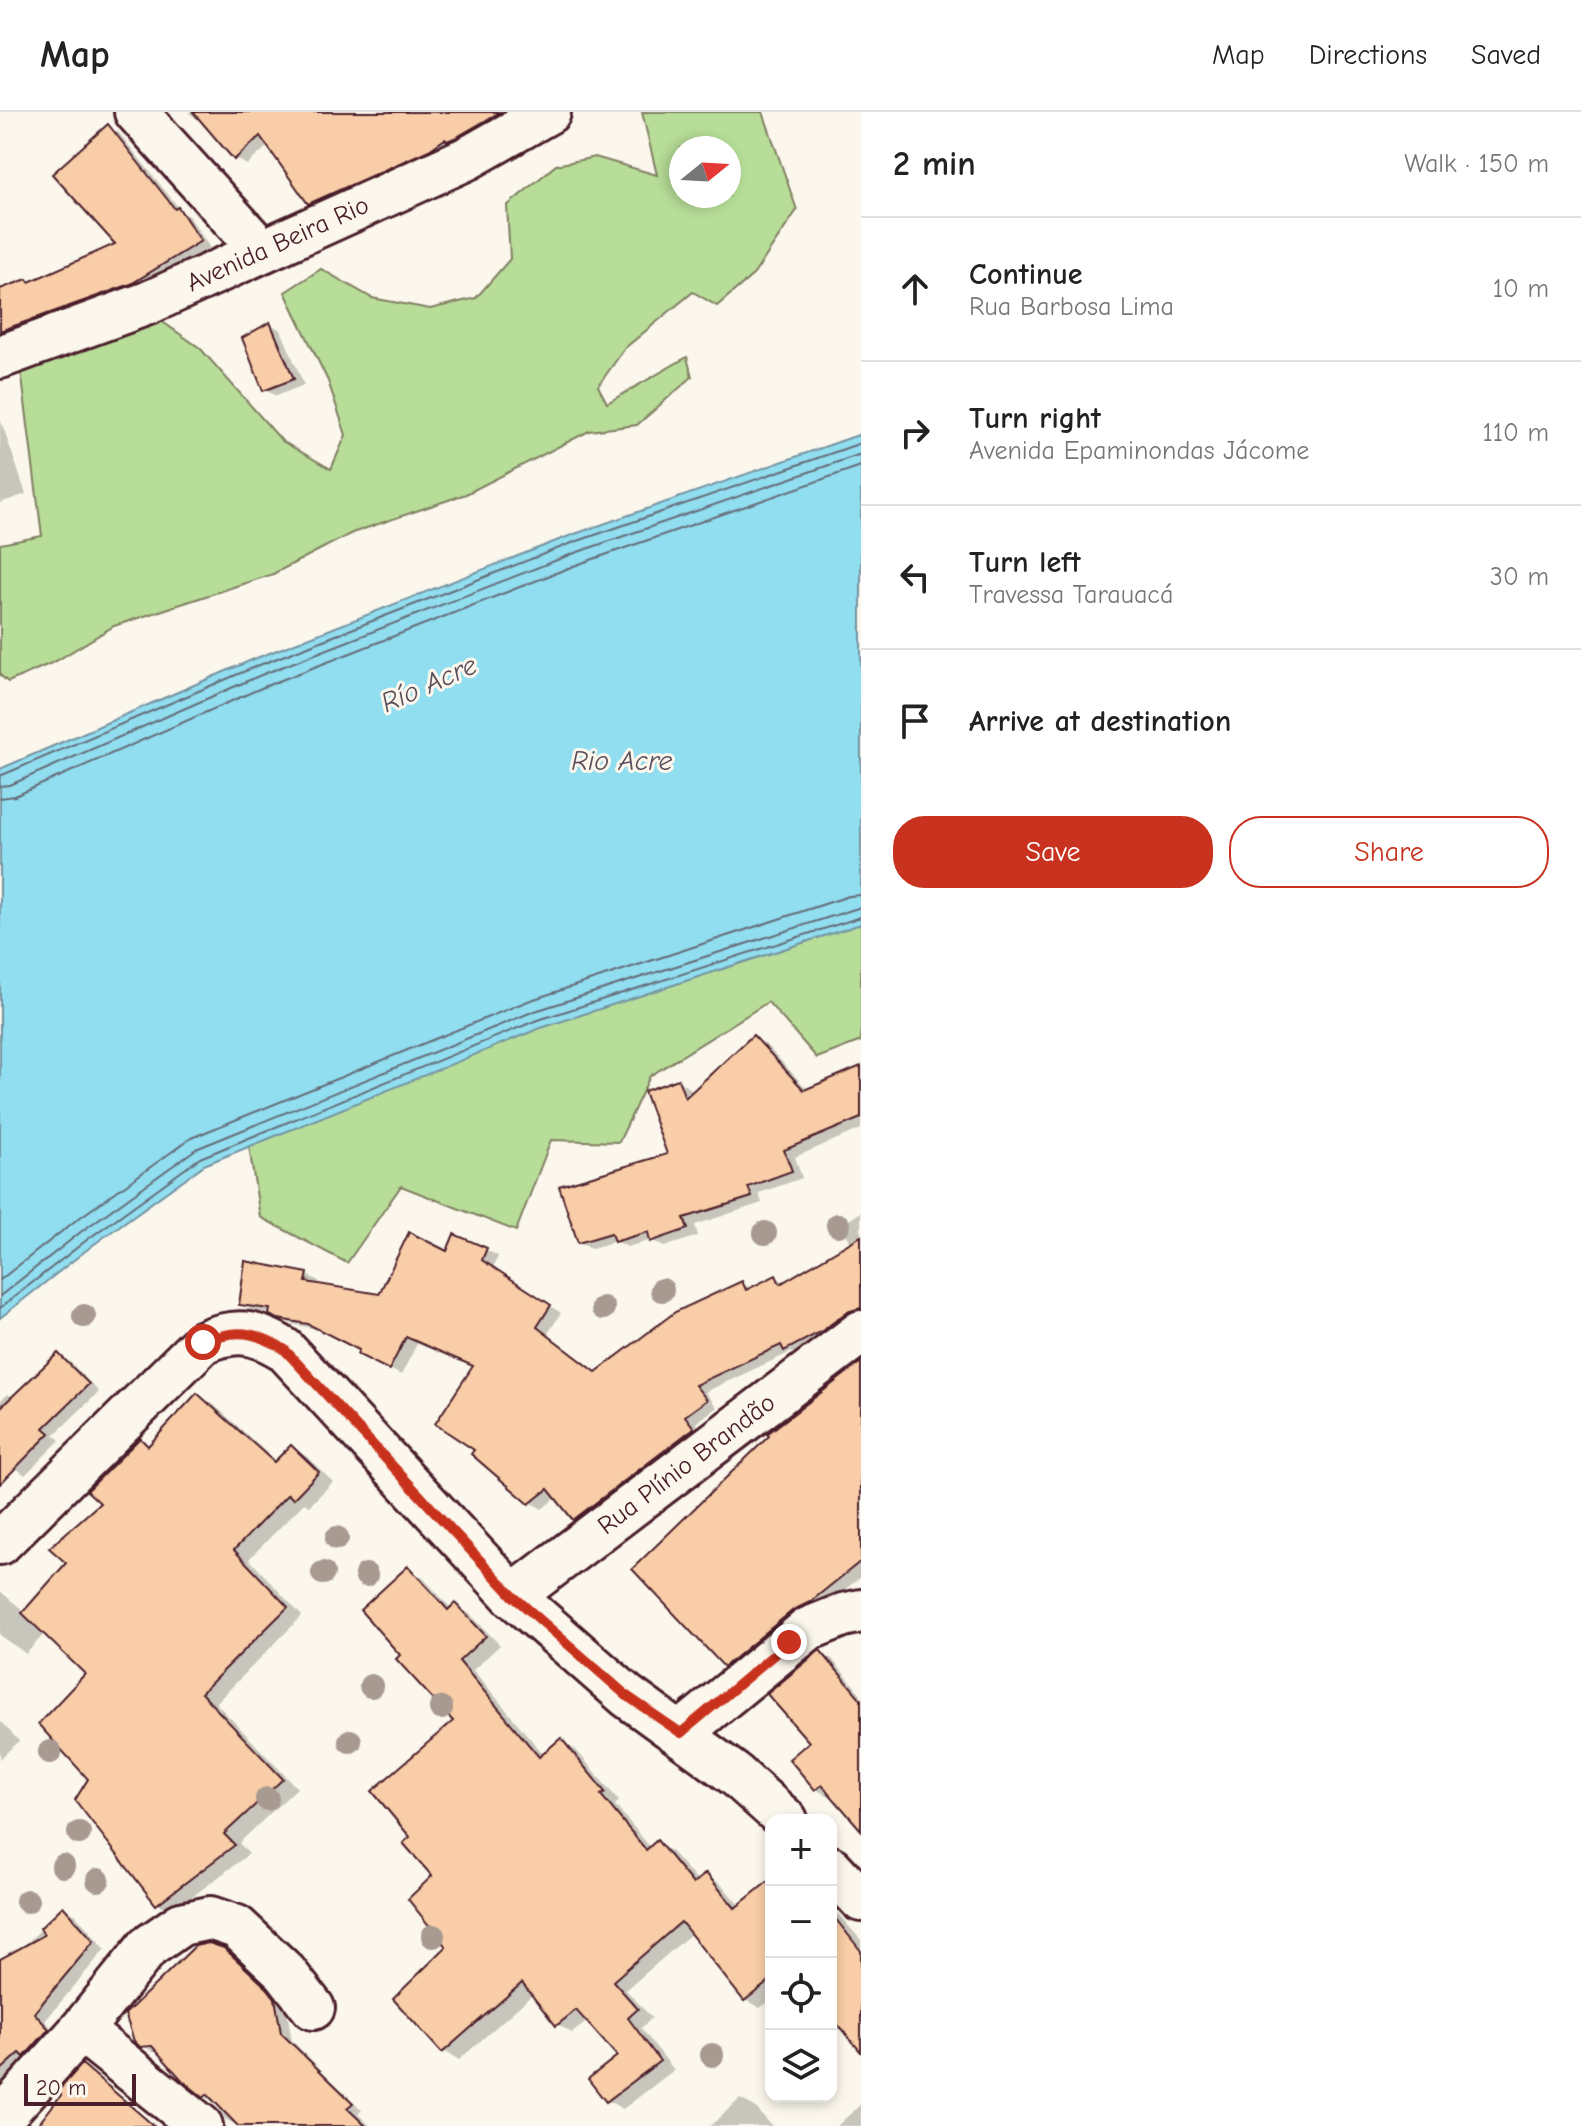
<!DOCTYPE html>
<html lang="en">
<head>
<meta charset="utf-8">
<style>
	body { margin:0; font-family:"Comic Neue",sans-serif; background:#f6f6f6; color:#222 }
	.controls { position:absolute; right:24px; bottom:24px; display:grid; overflow:hidden; border-radius:16px; box-shadow:0 4px 12px #0003 }
	.controls button { width:72px; height:72px; display:grid; place-items:center; padding:0; border:0; border-bottom:2px solid #e0e0e0; background:#fff; color:#222; font:40px sans-serif }
	.compass { position:absolute; left:669px; top:24px; width:72px; height:72px; border-radius:50%; background:#fff; box-shadow:0 4px 12px #0003; rotate:72deg }
	.scale { position:absolute; left:24px; bottom:20px; width:112px; box-sizing:border-box; padding-left:8px; border:4px solid #4a1f2b; border-top:0; font-size:22px; line-height:28px; white-space:nowrap; color:#4a1f2b; -webkit-text-stroke:6px #fbf7ec; paint-order:stroke }
	.stop { position:absolute; width:24px; height:24px; margin:-18px; border:6px solid #c8321e; border-radius:50%; background:#fff }
	.stop.end { background:#c8321e; border-color:#fff; box-shadow:0 2px 8px #0008 }
	.list { margin:0; padding:0; list-style:none }
	h2 { display:flex; justify-content:space-between; align-items:center; height:104px; margin:0; padding:0 32px; font-size:34px }
	h2 small { font-size:26px; font-weight:400; color:#767676 }
	.list li { display:grid; grid-template-columns:52px 1fr auto; gap:24px; align-items:center; box-sizing:border-box; height:144px; padding:0 32px; border-top:2px solid #e0e0e0 }
	.list b { display:block; font-size:30px; white-space:nowrap }
	.list p { margin:0; font-size:26px; white-space:nowrap; color:#767676 }
	.list em { font-size:26px; font-style:normal; color:#767676 }
	.actions { display:flex; gap:16px; padding:24px 32px }
	.actions a { flex:1; padding:18px 0; border:2px solid #c8321e; border-radius:32px; text-align:center; font-size:28px; color:#c8321e }
	.actions .main { background:#c8321e; color:#fff }
	.icon { flex:none; width:44px; height:44px; fill:none; stroke:currentColor; stroke-width:2; stroke-linecap:round; stroke-linejoin:round }
	.map { position:relative; flex:none; width:861px; height:2014px; overflow:hidden }
	header { display:flex; align-items:center; gap:48px; box-sizing:border-box; height:112px; padding:0 40px; background:#fff; border-bottom:2px solid #e0e0e0 }
	header strong { font-size:38px }
	nav { display:flex; gap:44px; margin-inline-start:auto; font-size:28px }
	main { display:flex }
	aside { flex:1; background:#fff }
	.map>svg:first-child { display:block }
	.green { fill:#b7dd98; stroke:#807e62; stroke-width:2; fill-rule:evenodd }
	.water { fill:#90deef; stroke:#7492a1; stroke-width:2 }
	.shadow { fill:#0003 }
	.lines { fill:none; stroke-linecap:round; stroke-linejoin:round }
	.shore { stroke:#666b79; stroke-width:2 }
	.building { fill:#f8cda7; stroke:#4a1f2b; stroke-width:2 }
	.minor-casing { stroke:#4a1f2b; stroke-width:48 }
	.minor { stroke:#fbf7ec; stroke-width:42 }
	.tree { fill:#a89a91 }
	.route { stroke:#c8321e; stroke-width:10 }
	.labels { text-anchor:middle; dominant-baseline:central; stroke-width:6; stroke-linejoin:round; paint-order:stroke }
	.street-label { font-size:26px; fill:#4a1f2b; stroke:#fbf7ec }
	.water-label { font-size:28px; font-style:italic; fill:#5c4f5c; stroke:#fbf7ec }
</style>
</head>
<body>
<header>
<strong>Map</strong>
<nav><a>Map</a><a>Directions</a><a>Saved</a></nav>
</header>
<main>
<div class="map">
<svg width="861" height="2014" viewBox="0 0 861 2014">
	<rect width="100%" height="100%" fill="#fbf7ec"/>
	<filter id="ink" filterUnits="userSpaceOnUse"><feTurbulence type="fractalNoise" baseFrequency=".0125" numOctaves="2"/><feDisplacementMap in="SourceGraphic" scale="16" xChannelSelector="R" yChannelSelector="G"/><feConvolveMatrix kernelMatrix="1 2 1 2 8 2 1 2 1" color-interpolation-filters="sRGB"/></filter>
	<g filter="url(#ink)">
		<!-- green -->
		<g class="green">
			<path d="M 642,0 L 763,0 L 797,98 L 754,162 L 717,194 L 693,180 L 625,236 L 598,274 L 607,291 L 687,245 L 692,265 L 637,313 L 589,319 L 466,382 L 352,421 L 273,462 L 114,514 L 56,549 L 8,570 L 0,563 L 0,432 L 42,424 L 21,258 L 151,202 L 200,236 L 282,329 L 331,357 L 346,323 L 328,269 L 285,180 L 321,157 L 372,186 L 430,197 L 476,186 L 510,147 L 507,94 L 556,53 L 595,45 L 657,63 ZM 681,36 L 729,36 L 729,84 L 681,84 Z"/>
			<path d="M 861,757 L 861,929 L 817,946 L 768,890 L 650,964 L 619,1030 L 551,1028 L 516,1119 L 401,1074 L 347,1151 L 260,1105 L 240,977 Z"/>
		</g>
		<!-- water -->
		<path class="water" d="M 861,322 L 861,812 L 538,917 L 204,1053 L 93,1133 L 0,1206 L 0,657 L 254,547 L 569,424 Z"/>
		<!-- shadow -->
		<g class="shadow">
			<path d="M 188,0 L 523,0 L 321,98 L 309,91 L 269,33 L 247,53 L 235,46 L 206,14 Z"/>
			<path d="M 108,15 L 119,21 L 182,100 L 189,104 L 210,136 L 143,177 L 0,231 L 0,177 L 27,169 L 31,171 L 118,133 Z"/>
			<path d="M 270,212 L 281,218 L 304,273 L 276,284 L 264,277 Z"/>
			<path d="M 0,306 L 26,382 L 0,391 Z"/>
			<path d="M 754,926 L 765,932 L 808,978 L 861,956 L 861,1017 L 795,1045 L 802,1066 L 759,1081 L 762,1091 L 695,1113 L 698,1124 L 664,1135 L 652,1128 L 627,1135 L 616,1129 L 591,1137 L 580,1130 L 669,1043 L 678,969 L 690,976 L 692,983 Z"/>
			<path d="M 861,1100 L 861,1206 L 797,1244 L 791,1240 L 705,1280 L 717,1295 L 696,1311 L 705,1323 L 586,1413 L 575,1407 L 557,1385 L 542,1397 L 530,1390 L 475,1255 L 418,1230 L 401,1263 L 371,1247 L 361,1238 L 322,1218 L 292,1212 L 270,1201 L 253,1199 L 241,1192 L 307,1163 L 319,1169 L 318,1174 L 380,1184 L 448,1142 L 486,1138 L 498,1144 L 493,1156 L 561,1201 L 547,1223 L 598,1262 L 741,1171 L 752,1177 L 776,1165 L 786,1171 L 852,1132 L 840,1114 Z"/>
			<path d="M 59,1243 L 70,1250 L 99,1280 L 54,1323 L 60,1328 L 25,1363 L 0,1343 L 0,1289 L 7,1282 L 14,1286 Z"/>
			<path d="M 861,1253 L 861,1465 L 737,1560 L 725,1553 Z"/>
			<path d="M 198,1283 L 213,1292 L 277,1350 L 291,1336 L 306,1344 L 333,1370 L 309,1394 L 304,1391 L 249,1447 L 302,1504 L 216,1591 L 297,1676 L 239,1731 L 249,1742 L 172,1800 L 157,1791 L 90,1667 L 87,1561 L 45,1521 L 26,1542 L 0,1523 L 0,1479 L 25,1500 L 68,1451 L 140,1329 L 151,1335 Z"/>
			<path d="M 408,1457 L 423,1466 L 452,1497 L 455,1493 L 470,1502 L 500,1533 L 473,1558 L 544,1643 L 561,1629 L 576,1638 L 619,1689 L 615,1693 L 651,1736 L 657,1731 L 672,1740 L 698,1770 L 706,1763 L 721,1772 L 740,1794 L 771,1770 L 771,1888 L 760,1896 L 745,1888 L 692,1821 L 626,1878 L 652,1906 L 641,1916 L 674,1958 L 623,1997 L 608,1989 L 620,1945 L 588,1909 L 572,1921 L 557,1912 L 533,1882 L 459,1948 L 444,1939 L 449,1835 L 435,1764 L 412,1726 L 456,1609 L 403,1543 Z"/>
			<path d="M 820,1541 L 832,1547 L 861,1582 L 861,1715 L 831,1681 L 827,1684 L 816,1677 L 811,1631 Z"/>
			<path d="M 0,1609 L 19,1629 L 0,1647 Z"/>
			<path d="M 63,1796 L 76,1803 L 105,1837 L 45,1909 L 60,1925 L 0,1987 L 0,1846 L 4,1853 Z"/>
			<path d="M 831,1798 L 839,1803 L 861,1828 L 861,1937 L 831,1902 Z"/>
			<path d="M 224,1838 L 236,1845 L 278,1885 L 286,1894 L 292,1929 L 362,1998 L 358,2002 L 370,2014 L 242,2014 L 237,2010 L 236,2013 L 225,2007 L 218,1994 L 185,1968 L 160,1939 L 153,1940 L 147,1936 L 162,1935 Z"/>
			<path d="M 84,1956 L 95,1962 L 155,2014 L 47,2014 Z"/>
			<path d="M 740,1987 L 755,1995 L 772,2014 L 710,2014 Z"/>
			<path d="M 861,1992 L 861,2014 L 837,2014 Z"/>
		</g>
		<g class="lines">
			<!-- shore -->
			<g class="shore">
				<path d="M 0,664 L 257,554 L 572,431 L 861,331"/>
				<path d="M 0,674 L 10,673 L 261,563 L 575,441 L 861,342"/>
				<path d="M 0,686 L 15,684 L 266,574 L 579,452 L 861,354"/>
				<path d="M 0,1168 L 75,1109 L 191,1026 L 528,889 L 849,784 L 861,783"/>
				<path d="M 0,1184 L 82,1119 L 196,1037 L 532,900 L 861,795"/>
				<path d="M 0,1196 L 88,1127 L 200,1046 L 535,909 L 861,805"/>
			</g>
		</g>
		<!-- building -->
		<g class="building">
			<path d="M 193,0 L 500,0 L 457,25 L 447,29 L 445,27 L 429,38 L 308,92 L 260,24 L 234,48 Z"/>
			<path d="M 108,12 L 175,97 L 178,95 L 201,129 L 131,172 L 0,219 L 0,177 L 27,167 L 29,170 L 115,132 L 52,62 Z"/>
			<path d="M 270,210 L 294,267 L 263,279 L 242,226 Z"/>
			<path d="M 753,923 L 804,978 L 861,954 L 861,1006 L 784,1038 L 792,1059 L 748,1075 L 752,1085 L 684,1106 L 688,1117 L 650,1130 L 648,1120 L 614,1130 L 611,1121 L 578,1131 L 559,1074 L 667,1042 L 644,979 L 678,967 L 685,986 Z"/>
			<path d="M 409,1120 L 447,1139 L 454,1122 L 487,1136 L 482,1148 L 551,1193 L 537,1215 L 596,1260 L 675,1200 L 742,1169 L 746,1178 L 776,1163 L 780,1172 L 861,1124 L 861,1196 L 847,1200 L 822,1219 L 784,1239 L 781,1233 L 695,1273 L 707,1288 L 685,1304 L 694,1316 L 573,1408 L 548,1377 L 529,1392 L 471,1342 L 474,1338 L 435,1312 L 473,1254 L 406,1225 L 389,1258 L 357,1242 L 359,1238 L 308,1212 L 278,1207 L 269,1203 L 270,1197 L 239,1193 L 245,1149 L 308,1161 L 306,1170 L 379,1182 Z"/>
			<path d="M 58,1241 L 89,1272 L 44,1316 L 50,1321 L 0,1372 L 0,1296 Z"/>
			<path d="M 861,1250 L 861,1449 L 810,1490 L 793,1498 L 724,1555 L 632,1457 L 769,1324 L 767,1322 Z"/>
			<path d="M 197,1281 L 274,1350 L 291,1333 L 319,1360 L 293,1387 L 288,1382 L 234,1438 L 288,1495 L 201,1581 L 283,1667 L 224,1722 L 235,1733 L 156,1793 L 75,1688 L 88,1667 L 38,1612 L 85,1562 L 22,1501 L 66,1451 L 49,1436 L 100,1391 L 87,1379 L 140,1326 L 148,1334 Z"/>
			<path d="M 408,1454 L 448,1498 L 455,1491 L 486,1524 L 459,1549 L 539,1645 L 561,1626 L 605,1680 L 601,1683 L 646,1738 L 657,1728 L 693,1772 L 706,1761 L 735,1796 L 771,1767 L 771,1868 L 744,1889 L 681,1810 L 613,1869 L 638,1897 L 628,1906 L 660,1949 L 606,1990 L 588,1967 L 617,1944 L 576,1898 L 556,1914 L 522,1871 L 442,1941 L 393,1887 L 446,1835 L 408,1787 L 432,1764 L 403,1731 L 410,1725 L 372,1679 L 453,1609 L 396,1547 L 400,1543 L 360,1498 Z"/>
			<path d="M 820,1538 L 861,1587 L 861,1718 L 822,1673 L 815,1678 L 789,1647 L 809,1630 L 767,1582 Z"/>
			<path d="M 63,1794 L 94,1829 L 34,1901 L 49,1917 L 24,1945 L 20,1941 L 0,1959 L 0,1847 L 44,1823 L 40,1816 Z"/>
			<path d="M 831,1801 L 861,1839 L 861,1940 L 831,1905 Z"/>
			<path d="M 209,1831 L 224,1836 L 267,1876 L 275,1886 L 281,1921 L 353,1991 L 347,1996 L 366,2014 L 238,2014 L 207,1982 L 204,1986 L 183,1969 L 152,1934 L 140,1935 L 134,1929 L 125,1902 L 195,1834 Z"/>
			<path d="M 82,1952 L 154,2014 L 37,2014 L 61,1983 L 58,1979 Z"/>
		</g>
		<g class="lines">
			<!-- minor casing -->
			<g class="minor-casing">
				<g id="minor">
					<path d="M 136,0 L 262,139"/>
					<path id="s1" d="M 0,245 L 148,191 L 468,46 L 549,0"/>
					<path d="M 0,1431 L 203,1230 C 236,1216 254,1219 284,1237 L 513,1484 L 627,1584 L 737,1664 L 786,1708"/>
					<path id="s2" d="M 513,1484 L 861,1220"/>
					<path d="M 681,1621 L 808,1517 L 843,1503 L 861,1499"/>
					<path d="M 831,1756 L 861,1788"/>
					<path d="M 81,1918 L 201,2014"/>
					<path d="M 0,2007 L 81,1918 L 148,1835 L 181,1812 L 210,1806 L 237,1815 L 285,1860 L 313,1896"/>
				</g>
			</g>
			<!-- minor -->
			<use href="#minor" class="minor"/>
		</g>
		<!-- trees -->
		<g class="tree">
			<circle cx="838" cy="1113" r="12"/>
			<circle cx="765" cy="1121" r="12"/>
			<circle cx="662" cy="1178" r="12"/>
			<circle cx="603" cy="1196" r="12"/>
			<circle cx="84" cy="1204" r="12"/>
			<circle cx="337" cy="1426" r="12"/>
			<circle cx="323" cy="1461" r="12"/>
			<circle cx="366" cy="1463" r="12"/>
			<circle cx="371" cy="1574" r="12"/>
			<circle cx="441" cy="1596" r="12"/>
			<circle cx="350" cy="1629" r="12"/>
			<circle cx="50" cy="1640" r="12"/>
			<circle cx="267" cy="1687" r="12"/>
			<circle cx="79" cy="1721" r="12"/>
			<circle cx="63" cy="1754" r="12"/>
			<circle cx="98" cy="1768" r="12"/>
			<circle cx="27" cy="1789" r="12"/>
			<circle cx="433" cy="1824" r="12"/>
			<circle cx="712" cy="1943" r="12"/>
		</g>
	</g>
	<g class="lines" filter="url(#ink)">
		<!-- route -->
		<path class="route" d="M 203,1230 C 236,1216 254,1219 284,1237 L 513,1484 L 627,1584 L 681,1621 L 789,1530"/>
	</g>
	<g class="labels">
		<!-- street labels -->
		<g class="street-label">
			<text stroke="none"><textPath href="#s1" startOffset="300">Avenida Beira Rio</textPath></text>
			<text stroke="none"><textPath href="#s2" startOffset="218">Rua Plínio Brandão</textPath></text>
		</g>
		<!-- water labels -->
		<g class="water-label">
			<text transform="translate(429 572) rotate(-24)">Río Acre</text>
			<text x="622" y="649">Rio Acre</text>
		</g>
	</g>
</svg>
<div class="controls">
<button>+</button>
<button>−</button>
<button><svg class="icon" aria-label="locate" viewBox="0 0 24 24"><circle cx="12" cy="12" r="6"/><path d="M12 2v4M12 18v4M2 12h4M18 12h4"/></svg></button>
<button><svg class="icon" aria-label="layers" viewBox="0 0 24 24"><path d="M12 4l9 5-9 5-9-5zM3 14l9 5 9-5"/></svg></button>
</div>
<svg class="compass" viewBox="-18 -18 36 36"><path d="M0-13l5 13h-10z" fill="#e53935"/><path d="M0 13l5-13h-10z" fill="#767676"/></svg>
<div class="scale">20 m</div>
<div class="stop" style="left:203px;top:1230px"></div>
<div class="stop end" style="left:789px;top:1530px"></div>
</div>
<aside>
<h2>2 min<small>Walk · 150 m</small></h2>
<ul class="list">
<li><svg class="icon" aria-label="ahead" viewBox="0 0 24 24"><path d="M12 20V5M6 11l6-6 6 6"/></svg><div><b>Continue</b><p>Rua Barbosa Lima</p></div><em>10 m</em></li>
<li><svg class="icon" aria-label="right" viewBox="0 0 24 24"><path d="M7 20v-9h11M14 6l5 5-5 5"/></svg><div><b>Turn right</b><p>Avenida Epaminondas Jácome</p></div><em>110 m</em></li>
<li><svg class="icon" aria-label="left" viewBox="0 0 24 24"><path d="M17 20v-9H6M10 6l-5 5 5 5"/></svg><div><b>Turn left</b><p>Travessa Tarauacá</p></div><em>30 m</em></li>
<li><svg class="icon" aria-label="arrive" viewBox="0 0 24 24"><path d="M6 21V4h12l-3 4 3 4H6"/></svg><div><b>Arrive at destination</b></div></li>
</ul>
<div class="actions"><a class="main">Save</a><a>Share</a></div>
</aside>
</main>
</body>
</html>
